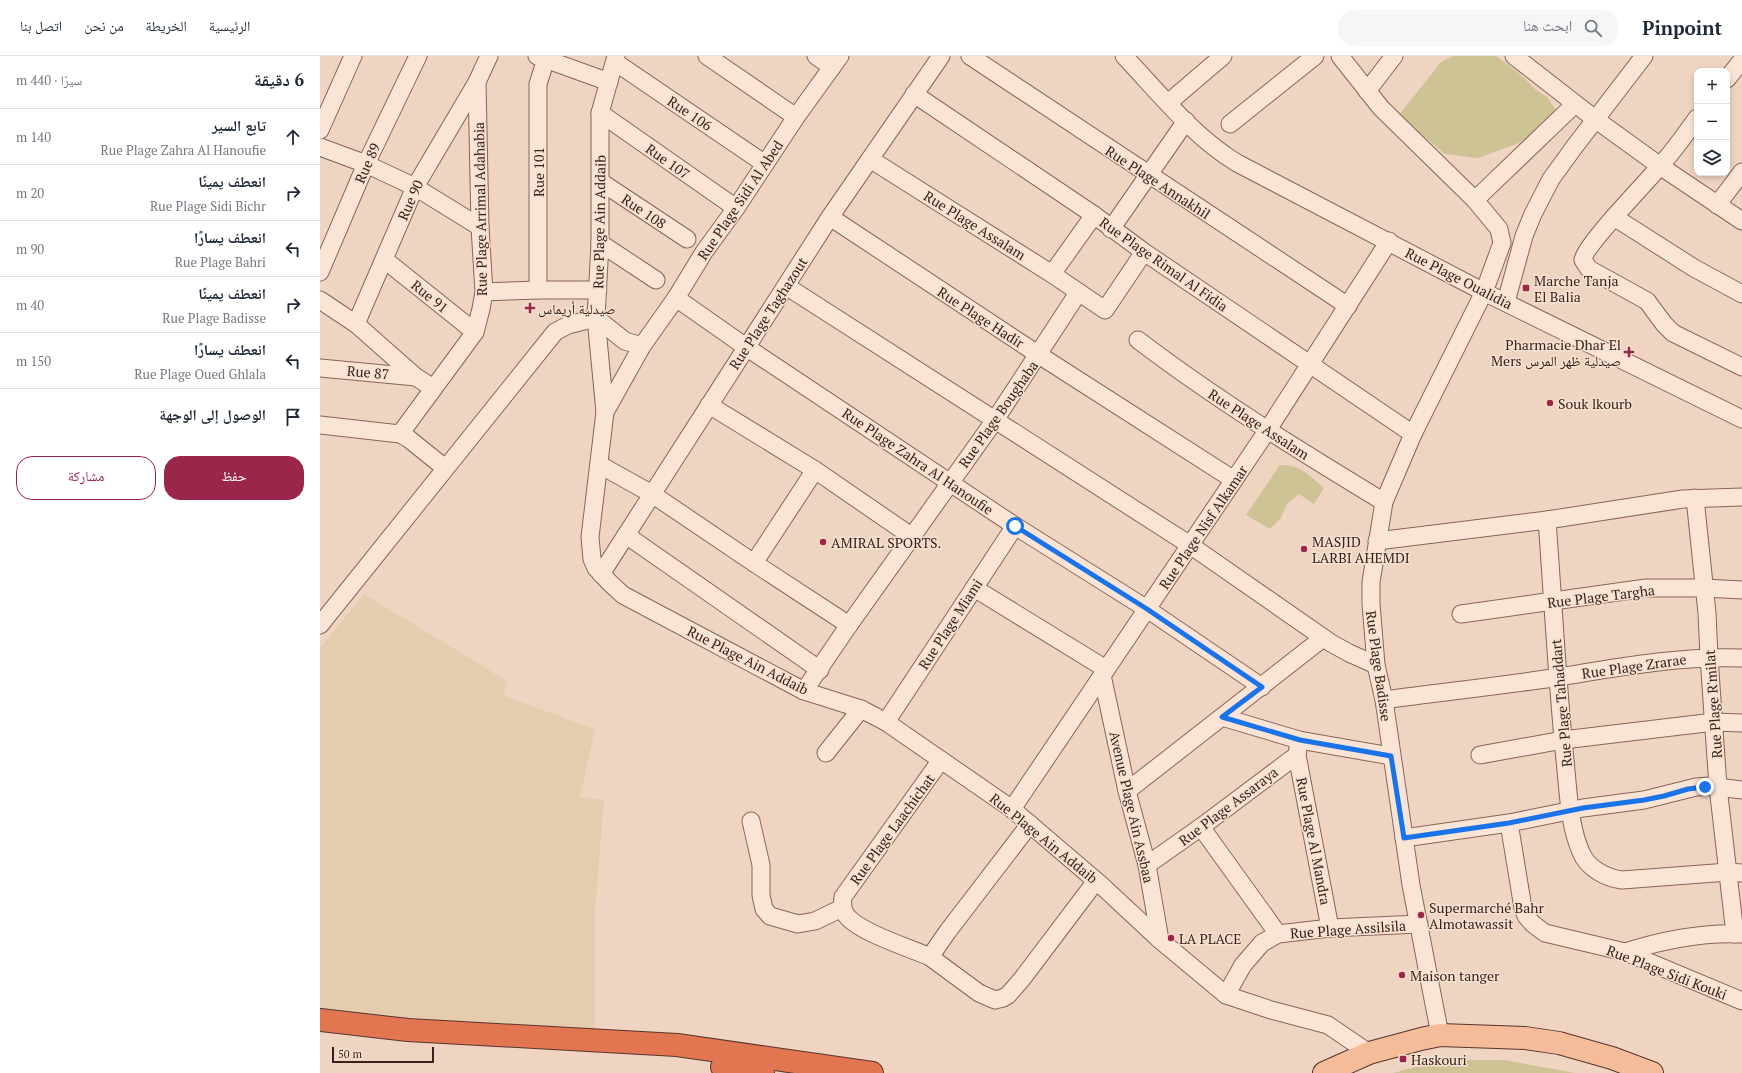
<!DOCTYPE html>
<html lang="ar">
<head>
<meta charset="utf-8">
<style>
	body { margin:0; font-family:"PT Serif","Noto Naskh Arabic",serif; background:#f6f6f7; color:#1f2937; direction:rtl }
	.controls { position:absolute; right:12px; top:12px; display:grid; overflow:hidden; border-radius:8px; box-shadow:0 2px 6px #0003 }
	.controls button { width:36px; height:36px; display:grid; place-items:center; padding:0; border:0; border-bottom:1px solid #e0e1e3; background:#fff; color:#1f2937; font:20px sans-serif }
	.scale { position:absolute; left:12px; bottom:10px; width:102px; box-sizing:border-box; padding-left:4px; border:2px solid #39221d; border-top:0; font-size:11px; line-height:14px; white-space:nowrap; color:#39221d; -webkit-text-stroke:3px #f6e1d1; paint-order:stroke }
	.stop { position:absolute; width:12px; height:12px; margin:-9px; border:3px solid #1a73e8; border-radius:50%; background:#fff }
	.stop.end { background:#1a73e8; border-color:#fff; box-shadow:0 1px 4px #0008 }
	.list { margin:0; padding:0; list-style:none }
	h2 { display:flex; justify-content:space-between; align-items:center; height:52px; margin:0; padding:0 16px; font-size:17px }
	h2 small { font-size:13px; font-weight:400; color:#747a83 }
	.list li { display:grid; grid-template-columns:26px 1fr auto; gap:12px; align-items:center; box-sizing:border-box; height:56px; padding:0 16px; border-top:1px solid #e0e1e3 }
	.list b { display:block; font-size:15px; white-space:nowrap }
	.list p { margin:0; font-size:13px; white-space:nowrap; color:#747a83 }
	.list em { font-size:13px; font-style:normal; color:#747a83 }
	.actions { display:flex; gap:8px; padding:12px 16px }
	.actions a { flex:1; padding:9px 0; border:1px solid #9a274a; border-radius:16px; text-align:center; font-size:14px; color:#9a274a }
	.actions .main { background:#9a274a; color:#fff }
	.icon { flex:none; width:22px; height:22px; fill:none; stroke:currentColor; stroke-width:2; stroke-linecap:round; stroke-linejoin:round }
	.map { position:relative; flex:none; width:1422px; height:1017px; overflow:hidden; direction:ltr }
	header { display:flex; align-items:center; gap:24px; box-sizing:border-box; height:56px; padding:0 20px; background:#fff; border-bottom:1px solid #e0e1e3 }
	header strong { font-size:19px }
	nav { display:flex; gap:22px; margin-inline-start:auto; font-size:14px }
	.search { width:280px; height:36px; background:#f6f6f7; display:flex; align-items:center; gap:10px; box-sizing:border-box; padding:0 14px; border-radius:16px; color:#747a83; font-size:15px }
	main { display:flex }
	aside { flex:1; background:#fff }
	.map>svg:first-child { display:block }
	.farmland { fill:#e5ccaf }
	.green { fill:#cdc395 }
	.lines { fill:none; stroke-linecap:round; stroke-linejoin:round }
	.minor-casing { stroke:#896458; stroke-width:19 }
	.major-casing { stroke:#57342d; stroke-width:24 }
	.highway-casing { stroke:#57342d; stroke-width:24 }
	.minor { stroke:#fae4d5; stroke-width:17 }
	.major { stroke:#f4bc98; stroke-width:22 }
	.highway { stroke:#e17650; stroke-width:22 }
	.route { stroke:#1a73e8; stroke-width:5 }
	.poi-dot { fill:#9a274a; stroke:#f6e1d1; stroke-width:1.5 }
	.labels { text-anchor:middle; dominant-baseline:central; stroke-width:3; stroke-linejoin:round; paint-order:stroke }
	.street-label { font-size:14px; fill:#39221d; stroke:#f6e1d1 }
	.poi-label { font-size:14px; fill:#39221d; stroke:#f6e1d1; text-anchor:start }
</style>
</head>
<body>
<header>
<strong>Pinpoint</strong>
<div class="search"><svg class="icon" aria-label="search" viewBox="0 0 24 24"><circle cx="10" cy="10" r="6"/><path d="M15 15l6 6"/></svg>ابحث هنا</div>
<nav><a>الرئيسية</a><a>الخريطة</a><a>من نحن</a><a>اتصل بنا</a></nav>
</header>
<main>
<div class="map">
<svg width="1422" height="1017" viewBox="0 0 1422 1017">
	<rect width="100%" height="100%" fill="#efd4c2"/>
	<!-- farmland -->
	<path class="farmland" d="M 44,538 L 187,625 L 184,640 L 275,673 L 260,741 L 284,744 L 275,854 L 275,975 L 92,963 L 0,954 L 0,592 Z"/>
	<!-- green -->
	<g class="green">
		<path d="M 1133,0 L 1176,0 L 1200,18 L 1216,34 L 1227,41 L 1238,57 L 1199,87 L 1158,102 L 1125,98 L 1079,59 L 1121,6 Z"/>
		<path d="M 960,409 C 981,409 989,419 1004,432 L 994,448 L 979,438 L 967,448 L 961,462 L 950,473 L 926,459 Z"/>
		<path d="M 1145,1004 L 1184,1004 L 1255,1017 L 1073,1017 L 1096,1011 Z"/>
	</g>
	<g class="lines">
		<!-- minor casing -->
		<g class="minor-casing">
			<g id="minor">
				<path d="M 217,0 L 289,26"/>
				<path d="M 296,0 L 280,57 L 280,187 L 276,262 L 285,356 L 270,481 L 272,503 L 276,512 L 290,527 L 303,539 L 484,635 L 541,653 L 566,666 L 692,753 L 781,829 L 840,884 L 906,939 L 951,954 L 1008,969 L 1049,997"/>
				<path d="M 387,0 L 476,61"/>
				<path d="M 496,0 L 512,11"/>
				<path d="M 650,0 L 1028,250"/>
				<path d="M 804,0 C 839,37 873,80 917,107 L 1164,236 L 1422,363"/>
				<path d="M 1020,0 L 1061,52 L 1155,144 L 1179,173 L 1182,187 L 1164,236 L 1093,378 L 1064,446 L 1051,526 L 1051,548 L 1056,609 L 1064,644 L 1091,829 L 1120,979"/>
				<path d="M 1194,0 L 1275,63 L 1340,110 L 1422,165"/>
				<path d="M 295,6 L 445,108"/>
				<path d="M 1407,23 L 1422,4"/>
				<path d="M 1047,35 L 1074,0"/>
				<path d="M 594,38 L 774,159 L 824,196 L 1093,378"/>
				<path d="M 848,47 L 903,0"/>
				<path d="M 280,57 L 416,152"/>
				<path d="M 1377,62 C 1365,79 1353,96 1339,111 C 1327,126 1264,190 1263,204 L 1269,213 L 1327,245 L 1344,268 L 1353,277 L 1422,311"/>
				<path d="M 910,68 L 995,0"/>
				<path d="M 0,74 L 33,0"/>
				<path d="M 0,91 L 46,108 L 95,131 L 160,171"/>
				<path d="M 550,103 L 732,218 L 785,254 L 824,196"/>
				<path d="M 281,126 L 367,183"/>
				<path d="M 1155,144 L 1255,48"/>
				<path d="M 1397,149 L 1422,116"/>
				<path d="M 510,161 L 719,299 L 914,424"/>
				<path d="M 1294,161 L 1374,212 L 1422,238"/>
				<path d="M 791,173 L 866,65"/>
				<path d="M 280,187 L 336,224"/>
				<path d="M 65,204 L 155,276"/>
				<path d="M 0,216 L 46,108 L 98,0"/>
				<path d="M 732,218 L 774,159"/>
				<path d="M 466,230 L 870,489 L 1011,587 L 1029,597 L 1056,609"/>
				<path d="M 218,234 L 218,28 L 227,0"/>
				<path d="M 164,236 L 218,234 L 278,234"/>
				<path d="M 356,242 L 426,291 L 695,470 L 827,553 L 942,631"/>
				<path d="M 0,244 L 36,268 L 96,321 L 113,332"/>
				<path d="M 1186,246 L 1204,180 L 1213,158 L 1231,123 L 1255,90 L 1324,0"/>
				<path d="M 36,268 L 95,131 L 157,26"/>
				<path d="M 818,284 C 897,344 980,395 1064,446"/>
				<path d="M 0,312 L 96,321"/>
				<path d="M 389,349 L 495,414 L 591,480"/>
				<path d="M 285,356 L 322,290 L 356,242 L 384,196 L 416,152 L 476,61 L 520,0"/>
				<path d="M 0,369 L 80,378 L 89,383 L 125,412"/>
				<path d="M 80,378 L 155,276 L 161,253 L 164,236 L 160,171 L 157,26 L 169,0"/>
				<path d="M 280,409 L 332,438 L 434,507 L 529,569"/>
				<path d="M 1375,442 L 1387,557 L 1389,601 L 1398,731 L 1415,878"/>
				<path d="M 1227,464 C 1233,544 1237,624 1245,704 C 1248,732 1249,770 1261,796 C 1267,812 1286,822 1302,824 L 1408,816 L 1422,817"/>
				<path d="M 306,479 L 500,614"/>
				<path d="M 1057,485 L 1227,464 L 1363,443 L 1422,441"/>
				<path d="M 434,507 L 495,414"/>
				<path d="M 281,518 L 510,161 L 621,0"/>
				<path d="M 654,532 L 786,613"/>
				<path d="M 1141,558 L 1326,532 L 1384,532 L 1422,534"/>
				<path d="M 0,569 L 235,276 L 248,269 L 276,262 L 305,285 L 322,290"/>
				<path d="M 782,619 L 807,735 L 827,809 L 840,884"/>
				<path d="M 484,635 L 529,569 L 675,364 L 758,237"/>
				<path d="M 1064,644 C 1122,636 1181,630 1239,621 C 1300,611 1359,600 1422,602"/>
				<path d="M 902,661 L 979,684 L 1071,700"/>
				<path d="M 566,666 L 695,470"/>
				<path d="M 506,697 L 541,653"/>
				<path d="M 977,699 L 1010,872"/>
				<path d="M 1160,699 L 1243,684 L 1394,666 L 1422,667"/>
				<path d="M 621,704 L 523,841 C 522,848 522,853 526,859 C 538,876 590,892 610,901 L 628,875 L 710,768"/>
				<path d="M 807,735 L 1003,582"/>
				<path d="M 692,753 L 947,375 L 1069,185"/>
				<path d="M 431,765 L 441,809 L 441,839 L 444,853 L 450,860 L 478,868 L 495,865 L 522,852"/>
				<path d="M 1189,767 L 1203,852 L 1206,860 L 1213,868 L 1225,877 L 1305,896 L 1422,945"/>
				<path d="M 881,771 L 958,878"/>
				<path d="M 1084,782 L 1189,767 L 1263,752 L 1324,744 L 1376,731 L 1390,730 L 1422,734"/>
				<path d="M 827,809 L 881,771 L 977,699 L 979,684"/>
				<path d="M 1305,896 C 1343,884 1381,876 1422,878"/>
				<path d="M 610,901 L 659,937 L 675,944 L 683,942 L 688,939 L 702,923 L 776,825"/>
				<path d="M 906,939 L 923,909 L 942,887 L 958,878 L 1010,872 L 1099,868"/>
			</g>
		</g>
		<!-- major casing -->
		<g class="major-casing">
			<path id="major" d="M 1004,1017 L 1049,997 L 1101,983 L 1120,979 L 1205,982 L 1239,987 L 1292,1002 L 1332,1017"/>
		</g>
		<!-- highway casing -->
		<g class="highway-casing">
			<g id="highway">
				<path d="M 0,964 L 88,974 L 357,989 L 552,1017"/>
				<path d="M 402,1011 L 443,1017"/>
			</g>
		</g>
		<!-- minor -->
		<use href="#minor" class="minor"/>
		<!-- major -->
		<use href="#major" class="major"/>
		<!-- highway -->
		<use href="#highway" class="highway"/>
	</g>
	<g class="lines">
		<!-- route -->
		<path class="route" d="M 695,470 L 827,553 L 942,631 L 902,661 L 980,684 L 1071,700 L 1084,782 L 1189,767 L 1263,752 L 1324,744 L 1344,740 L 1368,733 L 1385,731"/>
	</g>
	<!-- markers -->
	<g class="poi-dot">
		<rect x="1202" y="228" width="8" height="8" rx="2"/>
		<path d="M208 246h4v4h4v4h-4v4h-4v-4h-4v-4h4z"/>
		<path d="M1307 290h4v4h4v4h-4v4h-4v-4h-4v-4h4z"/>
		<circle cx="1230" cy="347" r="4"/>
		<circle cx="503" cy="486" r="4"/>
		<circle cx="984" cy="493" r="4"/>
		<circle cx="1101" cy="859" r="4"/>
		<circle cx="851" cy="882" r="4"/>
		<circle cx="1082" cy="919" r="4"/>
		<rect x="1079" y="999" width="8" height="8" rx="2"/>
	</g>
	<g class="labels">
		<!-- street labels -->
		<g class="street-label">
			<text transform="translate(370 57) rotate(34)">Rue 106</text>
			<text transform="translate(348 105) rotate(35)">Rue 107</text>
			<text transform="translate(47 107) rotate(-66)">Rue 89</text>
			<text transform="translate(218 116) rotate(-90)">Rue 101</text>
			<text transform="translate(838 126) rotate(33)">Rue Plage Annakhil</text>
			<text transform="translate(90 144) rotate(-66)">Rue 90</text>
			<text transform="translate(420 144) rotate(-56)">Rue Plage Sidi Al Abed</text>
			<text transform="translate(160 153) rotate(-91)">Rue Plage Arrimal Adahabia</text>
			<text transform="translate(324 155) rotate(34)">Rue 108</text>
			<text transform="translate(279 166) rotate(-89)">Rue Plage Ain Addaib</text>
			<text transform="translate(655 169) rotate(32)">Rue Plage Assalam</text>
			<text transform="translate(844 208) rotate(35)">Rue Plage Rimal Al Fidia</text>
			<text transform="translate(1139 222) rotate(27)">Rue Plage Oualidia</text>
			<text transform="translate(110 240) rotate(39)">Rue 91</text>
			<text transform="translate(448 257) rotate(-57)">Rue Plage Taghazout</text>
			<text transform="translate(661 261) rotate(33)">Rue Plage Hadir</text>
			<text transform="translate(48 316) rotate(5)">Rue 87</text>
			<text transform="translate(678 358) rotate(-55)">Rue Plage Boughaba</text>
			<text transform="translate(939 368) rotate(33)">Rue Plage Assalam</text>
			<text transform="translate(598 405) rotate(34)">Rue Plage Zahra Al Hanoufie</text>
			<text transform="translate(883 471) rotate(-56)">Rue Plage Nisf Alkamar</text>
			<text transform="translate(1281 540) rotate(-7)">Rue Plage Targha</text>
			<text transform="translate(630 568) rotate(-57)">Rue Plage Miami</text>
			<text transform="translate(428 604) rotate(27)">Rue Plage Ain Addaib</text>
			<text transform="translate(1059 610) rotate(82)">Rue Plage Badisse</text>
			<text transform="translate(1314 610) rotate(-8)">Rue Plage Zrarae</text>
			<text transform="translate(1241 647) rotate(-95)">Rue Plage Tahaddart</text>
			<text transform="translate(1393 648) rotate(-94)">Rue Plage R'milat</text>
			<text transform="translate(908 750) rotate(-37)">Rue Plage Assaraya</text>
			<text transform="translate(812 751) rotate(77)">Avenue Plage Ain Assbaa</text>
			<text transform="translate(572 773) rotate(-54)">Rue Plage Laachichat</text>
			<text transform="translate(724 782) rotate(39)">Rue Plage Ain Addaib</text>
			<text transform="translate(994 785) rotate(79)">Rue Plage Al Mandra</text>
			<text transform="translate(1028 873) rotate(-4)">Rue Plage Assilsila</text>
			<text transform="translate(1347 916) rotate(21)">Rue Plage Sidi Kouki</text>
		</g>
		<!-- poi labels -->
		<g class="poi-label">
			<text x="1214" y="224">Marche Tanja<tspan x="1214" dy="16">El Balia</tspan></text>
			<text x="218" y="252">صيدلية أريماس</text>
			<text x="1301" y="288" text-anchor="end">Pharmacie Dhar El<tspan x="1301" dy="16">Mers صيدلية ظهر المرس</tspan></text>
			<text x="1238" y="347">Souk lkourb</text>
			<text x="992" y="485">MASJID<tspan x="992" dy="16">LARBI AHEMDI</tspan></text>
			<text x="511" y="486">AMIRAL SPORTS.</text>
			<text x="1109" y="851">Supermarché Bahr<tspan x="1109" dy="16">Almotawassit</tspan></text>
			<text x="859" y="882">LA PLACE</text>
			<text x="1090" y="919">Maison tanger</text>
			<text x="1091" y="1003">Haskouri</text>
		</g>
	</g>
</svg>
<div class="controls">
<button>+</button>
<button>−</button>
<button><svg class="icon" aria-label="layers" viewBox="0 0 24 24"><path d="M12 4l9 5-9 5-9-5zM3 14l9 5 9-5"/></svg></button>
</div>
<div class="scale">50 m</div>
<div class="stop" style="left:695px;top:470px"></div>
<div class="stop end" style="left:1385px;top:731px"></div>
</div>
<aside>
<h2>6 دقيقة<small>سيرًا · 440 m</small></h2>
<ul class="list">
<li><svg class="icon" aria-label="ahead" viewBox="0 0 24 24"><path d="M12 20V5M6 11l6-6 6 6"/></svg><div><b>تابع السير</b><p>Rue Plage Zahra Al Hanoufie</p></div><em>140 m</em></li>
<li><svg class="icon" aria-label="right" viewBox="0 0 24 24"><path d="M7 20v-9h11M14 6l5 5-5 5"/></svg><div><b>انعطف يمينًا</b><p>Rue Plage Sidi Bichr</p></div><em>20 m</em></li>
<li><svg class="icon" aria-label="left" viewBox="0 0 24 24"><path d="M17 20v-9H6M10 6l-5 5 5 5"/></svg><div><b>انعطف يسارًا</b><p>Rue Plage Bahri</p></div><em>90 m</em></li>
<li><svg class="icon" aria-label="right" viewBox="0 0 24 24"><path d="M7 20v-9h11M14 6l5 5-5 5"/></svg><div><b>انعطف يمينًا</b><p>Rue Plage Badisse</p></div><em>40 m</em></li>
<li><svg class="icon" aria-label="left" viewBox="0 0 24 24"><path d="M17 20v-9H6M10 6l-5 5 5 5"/></svg><div><b>انعطف يسارًا</b><p>Rue Plage Oued Ghlala</p></div><em>150 m</em></li>
<li><svg class="icon" aria-label="arrive" viewBox="0 0 24 24"><path d="M6 21V4h12l-3 4 3 4H6"/></svg><div><b>الوصول إلى الوجهة</b></div></li>
</ul>
<div class="actions"><a class="main">حفظ</a><a>مشاركة</a></div>
</aside>
</main>
</body>
</html>
